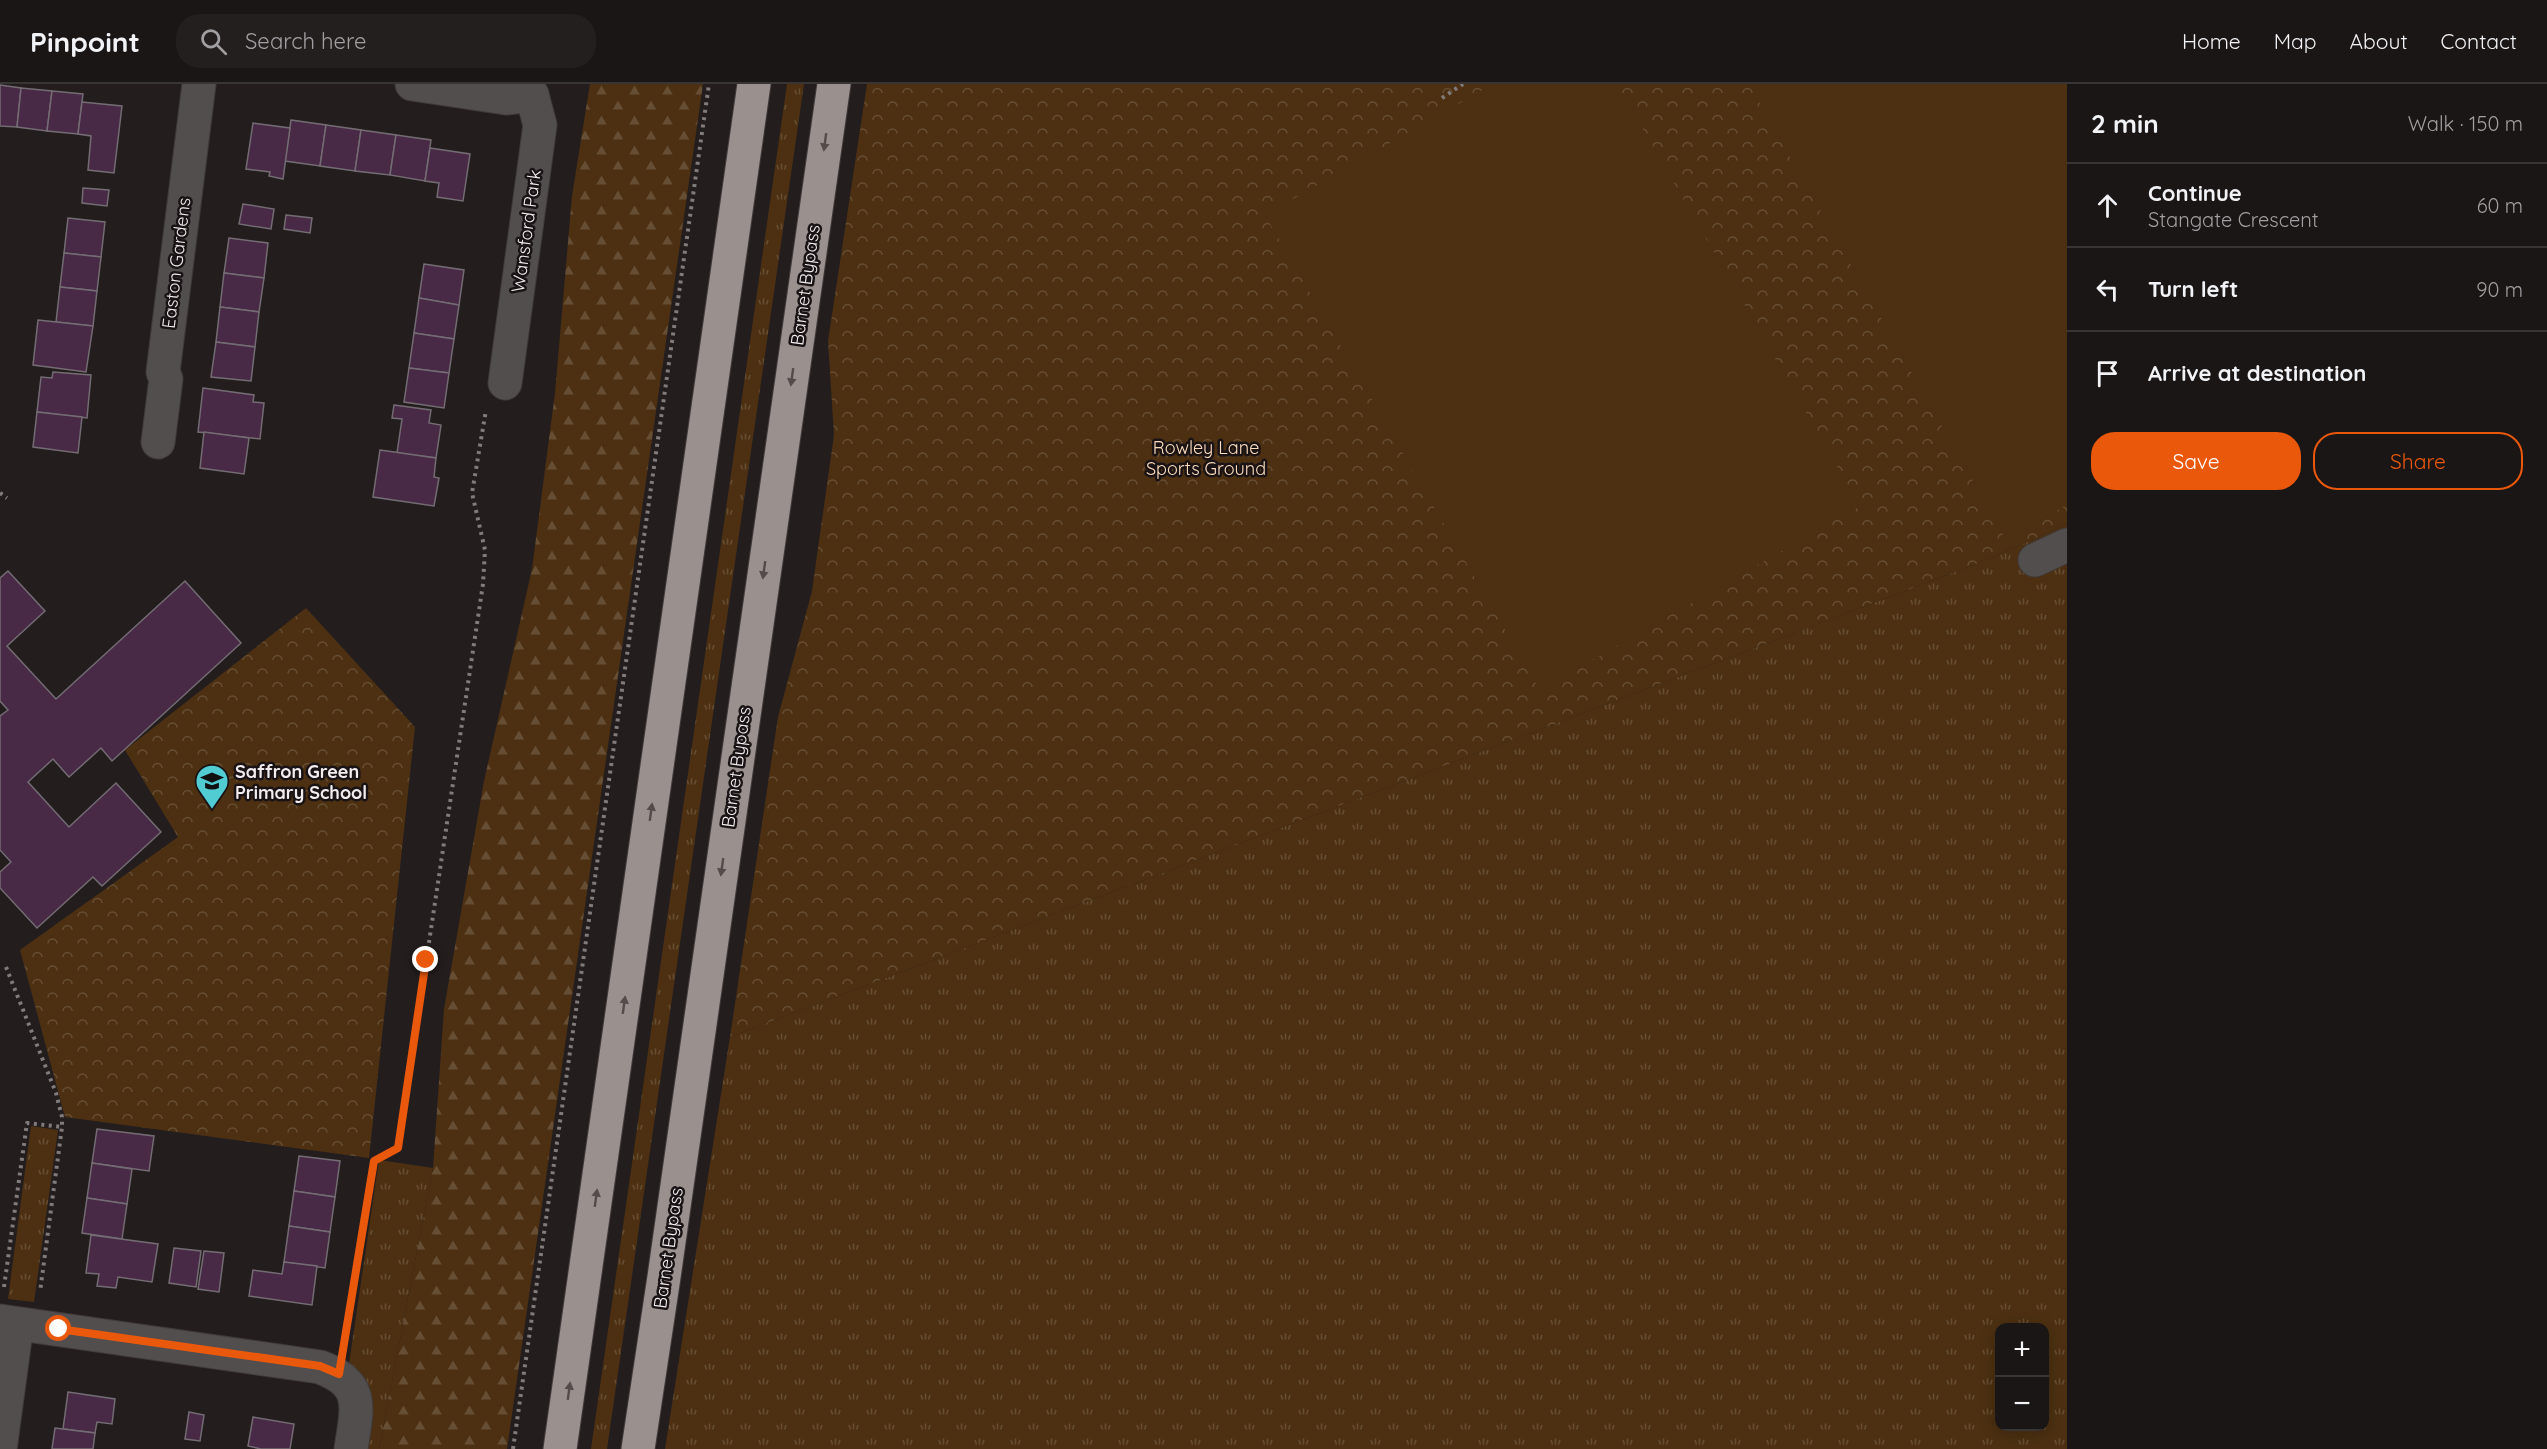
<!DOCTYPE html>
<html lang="en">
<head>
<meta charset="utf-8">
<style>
	body { margin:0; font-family:Quicksand,sans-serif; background:#241f1f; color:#f1f3f6 }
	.controls { position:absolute; right:18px; bottom:18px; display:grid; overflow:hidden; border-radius:12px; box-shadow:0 3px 15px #0003 }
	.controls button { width:54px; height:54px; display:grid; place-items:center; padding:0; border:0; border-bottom:2px solid #393535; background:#1b1616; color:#f1f3f6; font:30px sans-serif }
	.stop { position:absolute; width:18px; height:18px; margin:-14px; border:4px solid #ea580c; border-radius:50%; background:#fff }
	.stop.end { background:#ea580c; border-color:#fff; box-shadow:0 2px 6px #0008 }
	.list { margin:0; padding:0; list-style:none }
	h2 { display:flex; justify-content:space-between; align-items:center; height:78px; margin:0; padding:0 24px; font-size:26px }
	h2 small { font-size:20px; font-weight:400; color:#a09fa1 }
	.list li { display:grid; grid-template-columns:39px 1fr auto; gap:18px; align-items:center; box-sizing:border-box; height:84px; padding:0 24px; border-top:2px solid #393535 }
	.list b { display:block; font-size:22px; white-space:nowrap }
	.list p { margin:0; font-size:20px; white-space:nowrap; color:#a09fa1 }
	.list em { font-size:20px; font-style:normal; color:#a09fa1 }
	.actions { display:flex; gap:12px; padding:18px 24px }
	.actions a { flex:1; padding:14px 0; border:2px solid #ea580c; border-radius:24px; text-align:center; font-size:21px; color:#ea580c }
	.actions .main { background:#ea580c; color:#fff }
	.icon { flex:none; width:33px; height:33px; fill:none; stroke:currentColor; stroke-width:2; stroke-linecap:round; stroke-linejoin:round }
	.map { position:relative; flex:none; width:2067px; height:1365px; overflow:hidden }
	header { display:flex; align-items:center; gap:36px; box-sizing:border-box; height:84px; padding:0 30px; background:#1b1616; border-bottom:2px solid #393535 }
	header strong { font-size:28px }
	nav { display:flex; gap:33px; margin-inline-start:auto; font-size:21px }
	.search { width:420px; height:54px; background:#241f1f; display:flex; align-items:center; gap:15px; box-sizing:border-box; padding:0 21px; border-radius:24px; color:#a09fa1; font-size:22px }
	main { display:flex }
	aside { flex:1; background:#1b1616 }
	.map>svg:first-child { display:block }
	.grass { fill:url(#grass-tufts); fill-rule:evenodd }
	.forest { fill:url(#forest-firs) }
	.park { fill:url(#park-crowns) }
	.pitch { fill:#4c3011 }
	.building { fill:#482a46; stroke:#736c72; stroke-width:1.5 }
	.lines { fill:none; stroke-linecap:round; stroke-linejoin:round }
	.minor-casing { stroke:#413a3b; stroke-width:35 }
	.highway-casing { stroke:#413a3b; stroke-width:35 }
	.path { stroke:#817b7c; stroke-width:4; stroke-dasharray:3 4.5; stroke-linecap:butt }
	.minor { stroke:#524e4e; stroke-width:33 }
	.highway { stroke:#9a908e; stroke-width:33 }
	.oneway { fill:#544b4b }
	.route { stroke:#ea580c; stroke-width:8 }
	.labels { text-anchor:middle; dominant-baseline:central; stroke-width:5; stroke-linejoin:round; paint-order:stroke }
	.street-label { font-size:18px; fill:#f2ecee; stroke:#1a1315 }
	.park-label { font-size:18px; fill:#fddcbd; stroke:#1a1315 }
	.poi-label { font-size:18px; font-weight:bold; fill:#f2ecee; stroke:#1a1315; text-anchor:start }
</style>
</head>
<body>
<header>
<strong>Pinpoint</strong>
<div class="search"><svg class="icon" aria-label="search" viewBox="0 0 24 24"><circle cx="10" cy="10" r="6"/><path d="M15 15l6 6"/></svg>Search here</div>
<nav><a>Home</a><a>Map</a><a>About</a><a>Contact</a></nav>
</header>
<main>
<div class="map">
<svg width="2067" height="1365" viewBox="0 0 2067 1365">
	<defs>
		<pattern id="grass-tufts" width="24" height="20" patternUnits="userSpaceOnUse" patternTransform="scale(1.5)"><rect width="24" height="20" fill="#4c3011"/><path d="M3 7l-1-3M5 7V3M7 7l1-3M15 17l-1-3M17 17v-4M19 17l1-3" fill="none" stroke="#664e34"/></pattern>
		<pattern id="forest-firs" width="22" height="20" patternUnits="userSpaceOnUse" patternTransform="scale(1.5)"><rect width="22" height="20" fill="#4c3011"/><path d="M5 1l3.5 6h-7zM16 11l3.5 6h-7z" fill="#664e34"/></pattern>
		<pattern id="park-crowns" width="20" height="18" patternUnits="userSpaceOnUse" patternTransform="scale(1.5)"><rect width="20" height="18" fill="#4c3011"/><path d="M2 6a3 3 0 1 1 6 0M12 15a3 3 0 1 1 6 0" fill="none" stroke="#664e34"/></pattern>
	</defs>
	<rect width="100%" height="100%" fill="#241d1e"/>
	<!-- grass -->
	<g class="grass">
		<path d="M 787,0 L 804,0 L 607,1365 L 591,1365 Z"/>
		<path d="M 2067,440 L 2067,1365 L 665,1365 L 730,953 L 1989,475 ZM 2000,1244 L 2044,1244 L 2044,1342 L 2000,1342 Z"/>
		<path d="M 31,1042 L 58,1046 L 34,1218 L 8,1215 Z"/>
		<path d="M 379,1076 L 433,1084 L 379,1365 L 366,1365 L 349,1280 Z"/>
	</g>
	<!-- forest -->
	<path class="forest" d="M 590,0 L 703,0 L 507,1365 L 379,1365 L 433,1084 L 444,925 L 484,697 L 532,485 L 555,309 L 572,112 Z"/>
	<!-- park -->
	<g class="park">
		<path d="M 867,0 L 2067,0 L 2067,440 L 1989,475 L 730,953 L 778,633 L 812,507 L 834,351 L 828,257 Z"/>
		<path d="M 306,524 L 415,643 L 369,1074 L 65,1033 L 20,866 L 178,753 L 125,666 Z"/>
	</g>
	<!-- pitch -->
	<g class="pitch">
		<path d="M 1493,0 L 1617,0 L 1860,422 L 1540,606 L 1265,131 Z"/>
		<path d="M 1749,0 L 2067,0 L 2067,421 L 2006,456 Z"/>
	</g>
	<!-- building -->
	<g class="building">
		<path d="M 0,1 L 21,4 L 17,43 L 0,42 Z"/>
		<path d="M 21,4 L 52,7 L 47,47 L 17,43 Z"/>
		<path d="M 52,7 L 83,10 L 78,50 L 47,47 Z"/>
		<path d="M 82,18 L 122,22 L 114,89 L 88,86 L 91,52 L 78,50 Z"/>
		<path d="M 291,36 L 326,41 L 320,82 L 285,77 Z"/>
		<path d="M 253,39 L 290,44 L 283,95 L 269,92 L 270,88 L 246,85 Z"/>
		<path d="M 326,41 L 361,46 L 355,87 L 320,82 Z"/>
		<path d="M 361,46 L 396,51 L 390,91 L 355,87 Z"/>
		<path d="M 396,51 L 431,56 L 425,97 L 390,91 Z"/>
		<path d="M 430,64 L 470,70 L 463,117 L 437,113 L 439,99 L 425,97 Z"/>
		<path d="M 83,104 L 109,106 L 107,122 L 82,119 Z"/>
		<path d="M 243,120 L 274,125 L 271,145 L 239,140 Z"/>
		<path d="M 286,131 L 312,134 L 310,149 L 284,145 Z"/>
		<path d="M 68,134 L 105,138 L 101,173 L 64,169 Z"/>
		<path d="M 229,154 L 268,159 L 264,194 L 224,189 Z"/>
		<path d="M 64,169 L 101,173 L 97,207 L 60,203 Z"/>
		<path d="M 424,180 L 464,186 L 459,221 L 419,214 Z"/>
		<path d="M 224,189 L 264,194 L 259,228 L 220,223 Z"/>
		<path d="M 60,203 L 97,207 L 93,242 L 56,238 Z"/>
		<path d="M 419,214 L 459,221 L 454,255 L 414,249 Z"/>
		<path d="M 220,223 L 259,228 L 255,263 L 216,258 Z"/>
		<path d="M 38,236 L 93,242 L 86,288 L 33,281 Z"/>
		<path d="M 414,249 L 454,255 L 449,289 L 409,284 Z"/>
		<path d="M 216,258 L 255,263 L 251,297 L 211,293 Z"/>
		<path d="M 409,284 L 449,289 L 444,324 L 404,318 Z"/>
		<path d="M 53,288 L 91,291 L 87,334 L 37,328 L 41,293 L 52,294 Z"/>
		<path d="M 203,304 L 254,311 L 253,318 L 264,319 L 260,355 L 198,348 Z"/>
		<path d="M 394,321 L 431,326 L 429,339 L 441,341 L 436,374 L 397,369 L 402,335 L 392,334 Z"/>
		<path d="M 37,328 L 82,333 L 78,369 L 33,363 Z"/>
		<path d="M 204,348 L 249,354 L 244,390 L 200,384 Z"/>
		<path d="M 380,366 L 436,374 L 434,393 L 439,394 L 434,422 L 373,413 Z"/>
		<path d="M 8,487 L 45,527 L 7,562 L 56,615 L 185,497 L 241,559 L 112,677 L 101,664 L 69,693 L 53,675 L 28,698 L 69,743 L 116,699 L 161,748 L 102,802 L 93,793 L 37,844 L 0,804 L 0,788 L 11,778 L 0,766 L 0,632 L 8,626 L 0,617 L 0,494 Z"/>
		<path d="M 97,1045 L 154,1052 L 149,1087 L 92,1079 Z"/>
		<path d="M 299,1072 L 340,1077 L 335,1113 L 294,1107 Z"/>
		<path d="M 92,1079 L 132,1085 L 127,1120 L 87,1114 Z"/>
		<path d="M 294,1107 L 335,1113 L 330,1148 L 289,1142 Z"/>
		<path d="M 87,1114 L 127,1120 L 122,1155 L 82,1149 Z"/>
		<path d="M 289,1142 L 330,1148 L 325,1184 L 284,1178 Z"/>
		<path d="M 91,1151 L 158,1160 L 152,1198 L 118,1193 L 116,1204 L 97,1202 L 99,1190 L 86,1189 Z"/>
		<path d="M 174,1164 L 201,1167 L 196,1203 L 169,1199 Z"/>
		<path d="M 204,1167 L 224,1169 L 219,1208 L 198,1205 Z"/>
		<path d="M 284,1178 L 317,1182 L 312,1221 L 249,1212 L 253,1186 L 282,1190 Z"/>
		<path d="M 68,1308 L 115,1315 L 112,1340 L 97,1338 L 95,1349 L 63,1345 Z"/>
		<path d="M 189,1328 L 204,1331 L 200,1357 L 185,1355 Z"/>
		<path d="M 253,1333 L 294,1340 L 290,1365 L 261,1365 L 248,1362 Z"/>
		<path d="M 55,1344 L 95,1349 L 93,1365 L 52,1365 Z"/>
	</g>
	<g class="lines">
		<!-- minor casing -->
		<g class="minor-casing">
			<g id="minor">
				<path d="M 412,0 L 506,14 L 532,11"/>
				<path d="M 505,299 L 540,41 L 532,11"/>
				<path d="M 158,358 L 166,295 L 163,288 L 199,0"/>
				<path d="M 2035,476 L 2067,461"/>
				<path d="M 0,1237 L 320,1283 C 366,1300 357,1324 351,1365"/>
				<path d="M 0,1365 L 17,1240"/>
			</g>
		</g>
		<!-- highway casing -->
		<g class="highway-casing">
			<g id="highway">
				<path d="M 560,1365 L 754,0"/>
				<path d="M 638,1365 L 664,1193 L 834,0"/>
			</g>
		</g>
		<!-- path -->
		<g class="path">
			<path d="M 1442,14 L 1463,0"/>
			<path d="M 0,409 L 7,414"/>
			<path d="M 6,883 L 56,1009 L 62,1033 L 62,1043"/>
			<path d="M 4,1203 L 27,1039 L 62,1043 L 40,1208"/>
			<path d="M 345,1260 L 374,1077 L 398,1064 L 483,500 L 485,466 L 472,409 L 486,326"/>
			<path d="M 513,1365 L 709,0"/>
		</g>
		<!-- minor -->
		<use href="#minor" class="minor"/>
		<!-- highway -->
		<use href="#highway" class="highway"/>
	</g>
	<!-- one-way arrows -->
	<defs><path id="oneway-solid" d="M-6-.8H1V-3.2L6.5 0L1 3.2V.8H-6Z" transform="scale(1.5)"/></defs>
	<g class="oneway">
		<use href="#oneway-solid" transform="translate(825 58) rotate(98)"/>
		<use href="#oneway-solid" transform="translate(792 293) rotate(98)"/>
		<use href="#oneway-solid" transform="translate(764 486) rotate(98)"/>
		<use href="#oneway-solid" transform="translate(651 728) rotate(-82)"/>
		<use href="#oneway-solid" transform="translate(722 783) rotate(98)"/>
		<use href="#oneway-solid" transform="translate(624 921) rotate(-82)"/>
		<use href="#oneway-solid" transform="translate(596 1114) rotate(-82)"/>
		<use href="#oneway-solid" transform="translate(569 1307) rotate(-82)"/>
	</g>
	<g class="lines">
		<!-- route -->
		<path class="route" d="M 59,1245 L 320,1282 L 339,1290 L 374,1077 L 398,1064 L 426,876"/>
	</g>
	<!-- icons -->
	<defs>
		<g id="school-pin" transform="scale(1.725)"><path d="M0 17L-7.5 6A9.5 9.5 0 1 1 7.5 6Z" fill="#51ccd3" stroke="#1a1315"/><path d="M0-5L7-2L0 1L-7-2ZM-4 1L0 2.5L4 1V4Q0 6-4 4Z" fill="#111"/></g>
	</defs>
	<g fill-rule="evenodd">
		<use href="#school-pin" x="212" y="697"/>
	</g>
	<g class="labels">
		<!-- street labels -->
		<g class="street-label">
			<text transform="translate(526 147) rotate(-82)">Wansford Park</text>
			<text transform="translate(176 179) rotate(-83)">Easton Gardens</text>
			<text transform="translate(805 201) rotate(-82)">Barnet Bypass</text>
			<text transform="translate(736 683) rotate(-82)">Barnet Bypass</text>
			<text transform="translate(668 1164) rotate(-82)">Barnet Bypass</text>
		</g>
		<!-- park labels -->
		<g class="park-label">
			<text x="1206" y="363">Rowley Lane<tspan x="1206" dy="21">Sports Ground</tspan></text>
		</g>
		<!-- poi labels -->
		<g class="poi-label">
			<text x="235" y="687">Saffron Green<tspan x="235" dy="21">Primary School</tspan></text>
		</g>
	</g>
</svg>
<div class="controls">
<button>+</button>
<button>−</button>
</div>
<div class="stop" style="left:59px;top:1245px"></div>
<div class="stop end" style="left:426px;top:876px"></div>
</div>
<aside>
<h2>2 min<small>Walk · 150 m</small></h2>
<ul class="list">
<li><svg class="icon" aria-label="ahead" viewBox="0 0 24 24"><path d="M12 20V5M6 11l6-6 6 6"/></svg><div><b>Continue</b><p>Stangate Crescent</p></div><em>60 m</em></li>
<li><svg class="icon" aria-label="left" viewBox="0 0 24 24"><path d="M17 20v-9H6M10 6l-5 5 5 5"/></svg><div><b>Turn left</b></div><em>90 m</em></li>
<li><svg class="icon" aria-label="arrive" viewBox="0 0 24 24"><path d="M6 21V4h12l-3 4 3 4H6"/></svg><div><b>Arrive at destination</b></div></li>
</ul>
<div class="actions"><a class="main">Save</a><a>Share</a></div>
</aside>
</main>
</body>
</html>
